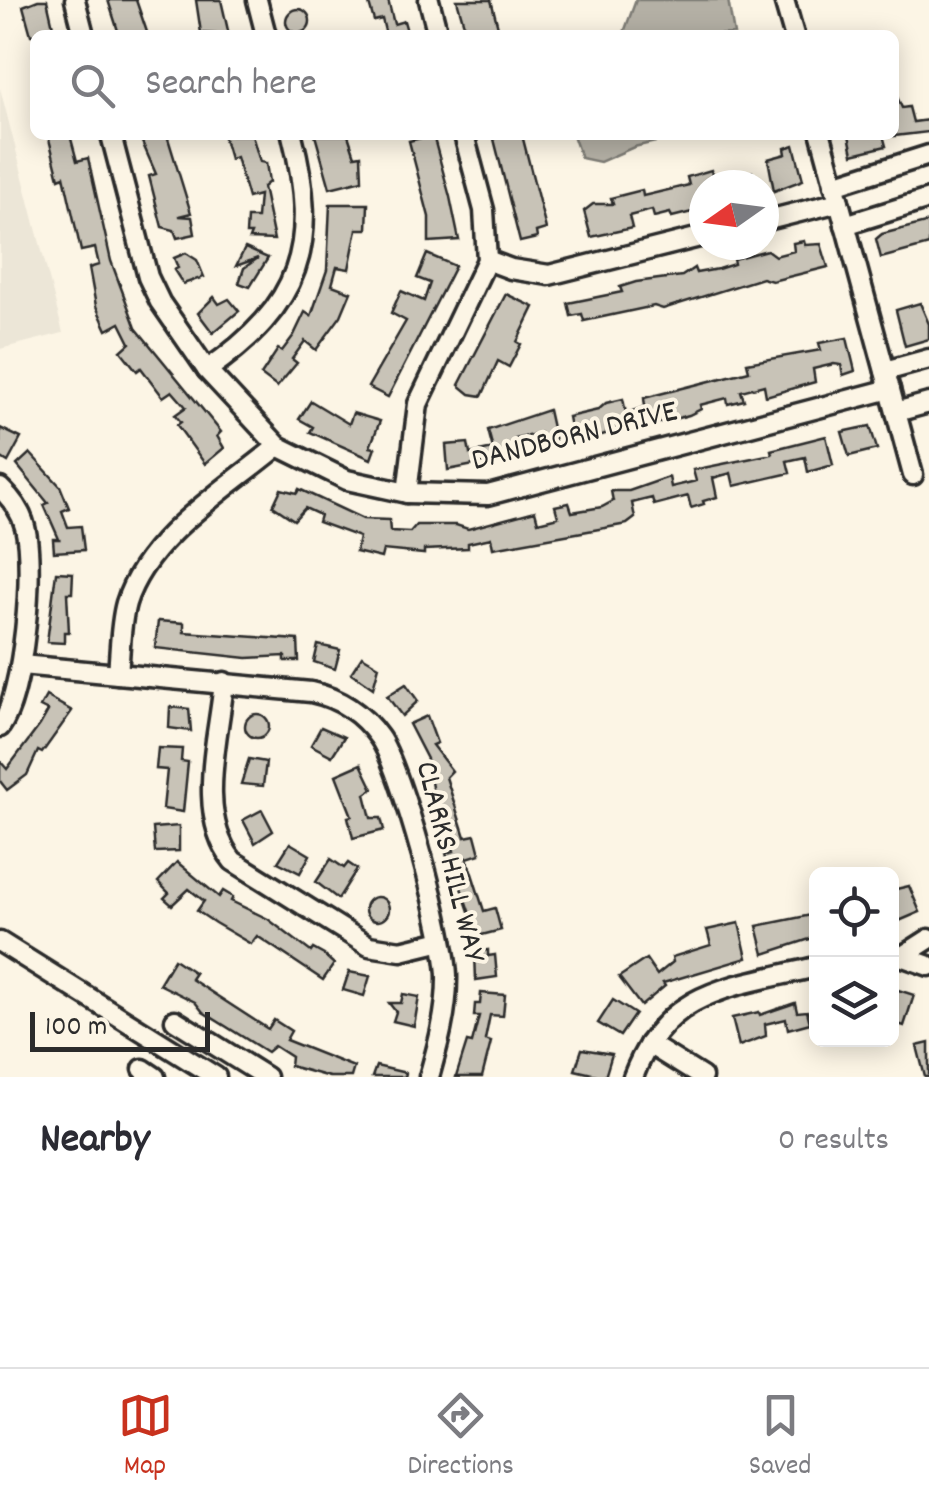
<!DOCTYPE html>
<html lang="en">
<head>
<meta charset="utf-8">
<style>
	body { margin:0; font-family:Dekko,sans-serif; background:#f2f2f3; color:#2b2b33 }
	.controls { position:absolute; right:30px; bottom:30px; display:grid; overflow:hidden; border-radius:15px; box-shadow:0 5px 25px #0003 }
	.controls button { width:90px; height:90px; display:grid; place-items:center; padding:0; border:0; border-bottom:2px solid #e1e1e2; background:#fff; color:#2b2b33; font:50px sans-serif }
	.compass { position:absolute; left:689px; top:170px; width:90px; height:90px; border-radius:50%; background:#fff; box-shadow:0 5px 25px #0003; rotate:256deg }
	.scale { position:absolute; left:30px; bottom:25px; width:180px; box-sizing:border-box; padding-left:10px; border:5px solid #2b2b2b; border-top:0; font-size:28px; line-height:35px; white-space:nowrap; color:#2b2b2b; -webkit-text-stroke:8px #fcf5e5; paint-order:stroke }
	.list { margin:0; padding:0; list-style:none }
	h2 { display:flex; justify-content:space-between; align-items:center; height:130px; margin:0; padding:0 40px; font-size:42px }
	h2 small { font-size:32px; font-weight:400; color:#7c7c81 }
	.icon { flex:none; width:55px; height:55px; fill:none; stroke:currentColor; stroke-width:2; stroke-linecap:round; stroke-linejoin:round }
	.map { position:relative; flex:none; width:929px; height:1077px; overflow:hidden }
	.search { position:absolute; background:#fff; box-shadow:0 5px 25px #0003; left:30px; right:30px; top:30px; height:110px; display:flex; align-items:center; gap:25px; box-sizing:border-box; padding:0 35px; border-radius:15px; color:#7c7c81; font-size:38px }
	.sheet { height:290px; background:#fff }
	nav { display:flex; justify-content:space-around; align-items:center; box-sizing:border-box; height:140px; border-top:2px solid #e1e1e2; background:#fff; font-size:28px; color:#7c7c81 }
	nav a { display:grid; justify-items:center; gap:5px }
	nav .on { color:#c8321e }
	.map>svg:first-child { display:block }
	.built { fill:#ece6d7 }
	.water { fill:#b4b0a5; stroke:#7d7b74; stroke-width:2.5 }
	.building { fill:#c8c3b7; stroke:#2b2b2b; stroke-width:2.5 }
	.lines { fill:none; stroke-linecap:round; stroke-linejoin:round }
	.minor-casing { stroke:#2b2b2b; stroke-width:25 }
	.minor { stroke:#fcf5e5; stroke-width:18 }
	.labels { text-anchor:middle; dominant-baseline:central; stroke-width:8; stroke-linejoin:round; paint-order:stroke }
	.street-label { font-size:32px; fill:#2b2b2b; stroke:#fcf5e5 }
</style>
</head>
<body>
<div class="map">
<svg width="929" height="1077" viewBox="0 0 929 1077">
	<rect width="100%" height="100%" fill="#fcf5e5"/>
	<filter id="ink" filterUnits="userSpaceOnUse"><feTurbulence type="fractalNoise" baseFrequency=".01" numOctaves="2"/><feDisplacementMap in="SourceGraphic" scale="20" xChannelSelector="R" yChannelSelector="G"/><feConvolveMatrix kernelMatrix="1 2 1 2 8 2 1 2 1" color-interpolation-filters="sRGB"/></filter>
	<g filter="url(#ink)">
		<!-- built -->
		<path class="built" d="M 0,88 L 63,333 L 0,349 Z"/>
		<!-- water -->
		<g class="water">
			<path d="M 636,0 L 728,0 L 734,34 L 623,35 Z"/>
			<path d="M 573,135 L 685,135 L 634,147 L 600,162 L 581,158 Z"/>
		</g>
		<!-- building -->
		<g class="building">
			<path d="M 38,0 L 47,0 L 55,35 L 31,35 L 23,6 Z"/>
			<path d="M 108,0 L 136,0 L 148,35 L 119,34 Z"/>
			<path d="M 196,0 L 221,0 L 229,35 L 201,33 Z"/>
			<path d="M 368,0 L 388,0 L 394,24 L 404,21 L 408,35 L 386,35 L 382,19 L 374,21 Z"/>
			<path d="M 457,0 L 491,0 L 500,35 L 467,35 Z"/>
			<circle cx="298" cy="21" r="12"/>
			<path d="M 894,90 L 902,108 L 909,107 L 913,122 L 929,120 L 929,132 L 894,136 Z"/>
			<path d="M 48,135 L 70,135 L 77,161 L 88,158 L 111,261 L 136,328 L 221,432 L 217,436 L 224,448 L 205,464 L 177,425 L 181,422 L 175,415 L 186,407 L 172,391 L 163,397 L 141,368 L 137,371 L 121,351 L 130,343 L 120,323 L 107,330 L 96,306 L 89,268 L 99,265 L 95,248 L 81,251 L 64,176 L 59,178 Z"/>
			<path d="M 139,135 L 167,135 L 191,213 L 179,216 L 192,217 L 195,234 L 177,238 L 174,230 L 162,227 L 149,176 L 156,174 Z"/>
			<path d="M 223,135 L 252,135 L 260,162 L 266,163 L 269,182 L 263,187 L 274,240 L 249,239 L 251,234 L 246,234 L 247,218 L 257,218 L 259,195 L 248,198 L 236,157 L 230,159 Z"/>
			<path d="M 315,135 L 348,135 L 355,156 L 361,155 L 362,180 L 330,188 Z"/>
			<path d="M 433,135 L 450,197 L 459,240 L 429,242 L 429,217 L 409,141 Z"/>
			<path d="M 493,135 L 522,135 L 546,229 L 536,232 L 537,238 L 520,242 Z"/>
			<path d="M 849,135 L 883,135 L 886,146 L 853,154 Z"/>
			<path d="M 794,145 L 803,180 L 774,191 L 768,159 L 786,154 L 785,148 Z"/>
			<path d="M 711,170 L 715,185 L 704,185 L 704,209 L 672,217 L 670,213 L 654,217 L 652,210 L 629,216 L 632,228 L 591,237 L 584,211 L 593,204 L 613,204 L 611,198 L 642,190 L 643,196 L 689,185 L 687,177 Z"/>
			<path d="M 752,172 L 756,185 L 716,185 L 716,181 Z"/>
			<path d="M 330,204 L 368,204 L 367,229 L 357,229 L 349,269 L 337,267 L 332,285 L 351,292 L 341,316 L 316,350 L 305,341 L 292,359 L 297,363 L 277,387 L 261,375 L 278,349 L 282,351 L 294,335 L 305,312 L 311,316 L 327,270 Z"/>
			<path d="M 929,222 L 929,245 L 881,258 L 876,239 L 882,234 Z"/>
			<path d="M 804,241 L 805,245 L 821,244 L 828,267 L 772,281 L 762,278 L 663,309 L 654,306 L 584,321 L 582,314 L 571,316 L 568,303 L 622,292 L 620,287 L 636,282 L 682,276 L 694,268 L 696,273 L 718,269 L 734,264 L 733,259 L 767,250 L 775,256 L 794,251 L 793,243 Z"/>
			<path d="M 245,248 L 268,258 L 250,287 L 239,283 L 244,268 L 258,258 L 236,266 Z"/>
			<path d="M 186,253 L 197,260 L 204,277 L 183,284 L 174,270 L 178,268 L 174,258 Z"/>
			<path d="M 427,254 L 455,266 L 388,397 L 368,387 L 406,321 L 391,313 L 401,291 L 424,301 L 430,283 L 417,278 Z"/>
			<path d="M 506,294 L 534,307 L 517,342 L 521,344 L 509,367 L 498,361 L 482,396 L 470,394 L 459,385 Z"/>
			<path d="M 214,297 L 219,304 L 229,299 L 239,311 L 213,333 L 198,313 Z"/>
			<path d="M 920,303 L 929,324 L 929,339 L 905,346 L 896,310 Z"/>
			<path d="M 847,338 L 855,371 L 843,375 L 841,365 L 834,364 L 813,369 L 815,382 L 766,396 L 764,385 L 741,391 L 744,400 L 728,404 L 727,398 L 700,405 L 701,409 L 689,415 L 656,424 L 655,419 L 638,423 L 584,441 L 579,435 L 572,437 L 568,417 L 598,410 L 606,403 L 623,399 L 626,413 L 645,407 L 644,398 L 749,371 L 747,363 L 821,350 L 819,343 Z"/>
			<path d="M 311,401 L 349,424 L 353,413 L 380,421 L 370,447 L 375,448 L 371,459 L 310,432 L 313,427 L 299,419 Z"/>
			<path d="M 548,410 L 556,446 L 544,449 L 540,433 L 516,439 L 520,452 L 510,458 L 448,470 L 446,445 L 468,443 L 470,454 L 493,449 L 488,430 Z"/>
			<path d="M 870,426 L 877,449 L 849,456 L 842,432 Z"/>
			<path d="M 0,428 L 21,438 L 8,462 L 0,457 Z"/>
			<path d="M 826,436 L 833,465 L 808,472 L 805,457 L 787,461 L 790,473 L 734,486 L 731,473 L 713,478 L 717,497 L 703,501 L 704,504 L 691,508 L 688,496 L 654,505 L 652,498 L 632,503 L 635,518 L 627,524 L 493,548 L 491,538 L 468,543 L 468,548 L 424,550 L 424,554 L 383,550 L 381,558 L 356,552 L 359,537 L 318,522 L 320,515 L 305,508 L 294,520 L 273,506 L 281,489 L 297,493 L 299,489 L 363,519 L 389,520 L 390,531 L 410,532 L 416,525 L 456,525 L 468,529 L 535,511 L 538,522 L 558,517 L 555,506 L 569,503 L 572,512 L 602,507 L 613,501 L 611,491 L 629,491 L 669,477 L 671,487 L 696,481 L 693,470 L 772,454 L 771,450 Z"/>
			<path d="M 30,453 L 60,486 L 69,508 L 62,511 L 68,527 L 81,526 L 84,550 L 54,552 L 53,539 L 59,539 L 44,505 L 48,503 L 17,465 Z"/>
			<path d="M 56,572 L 73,573 L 72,593 L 67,593 L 69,632 L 64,632 L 64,643 L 47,642 Z"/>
			<path d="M 158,621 L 184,623 L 184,632 L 298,640 L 299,661 L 285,661 L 285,656 L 247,658 L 155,648 Z"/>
			<path d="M 318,645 L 340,650 L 335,669 L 314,662 Z"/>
			<path d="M 362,656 L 379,666 L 373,688 L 351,673 Z"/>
			<path d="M 406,684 L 418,701 L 402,716 L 387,696 Z"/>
			<path d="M 46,696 L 72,711 L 42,753 L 38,751 L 27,775 L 7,790 L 0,781 L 0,761 L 7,769 L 40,725 L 48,711 L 40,707 Z"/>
			<path d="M 170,707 L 189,709 L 191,731 L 169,728 Z"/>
			<circle cx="257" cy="726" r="12"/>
			<path d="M 427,716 L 437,743 L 432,745 L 452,771 L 446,777 L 465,837 L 475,835 L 480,854 L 467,858 L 475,883 L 484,911 L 495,908 L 501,930 L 470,938 L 467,928 L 474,926 L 453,864 L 449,865 L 446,853 L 454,851 L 447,825 L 441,826 L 437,816 L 427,759 L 409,724 Z"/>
			<path d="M 321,727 L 344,737 L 332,756 L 311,745 Z"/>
			<path d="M 158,748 L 182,749 L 181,761 L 188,762 L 183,812 L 163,809 L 167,770 L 156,769 Z"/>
			<path d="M 249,759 L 266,762 L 263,786 L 241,784 Z"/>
			<path d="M 361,764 L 373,789 L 365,794 L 371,818 L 381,818 L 384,830 L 353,838 L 348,817 L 352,816 L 336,775 Z"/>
			<path d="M 262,810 L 273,831 L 255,843 L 243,820 Z"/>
			<path d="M 179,826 L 179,851 L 155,852 L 153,828 Z"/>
			<path d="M 290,843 L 310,855 L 300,873 L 278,862 Z"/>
			<path d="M 331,859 L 344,868 L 348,863 L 357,869 L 338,899 L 316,882 Z"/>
			<path d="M 177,862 L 219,897 L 223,891 L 233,897 L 231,901 L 268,919 L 311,952 L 313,949 L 324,955 L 334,964 L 323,980 L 257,936 L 251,944 L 215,923 L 197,911 L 204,901 L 189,889 L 172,905 L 164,898 L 169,893 L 158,882 Z"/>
			<path d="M 909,886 L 920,912 L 892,924 L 892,890 Z"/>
			<circle cx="377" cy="909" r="12"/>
			<path d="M 816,914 L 816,937 L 764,954 L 757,926 Z"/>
			<path d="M 739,923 L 747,958 L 663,983 L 665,986 L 641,1006 L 619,977 L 646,959 L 657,975 L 673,962 L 672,957 L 711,945 L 707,930 Z"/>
			<path d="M 488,950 L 488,956 L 495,955 L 497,977 L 476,980 L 475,952 Z"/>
			<path d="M 174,959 L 195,973 L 191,979 L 268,1029 L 274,1020 L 291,1031 L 286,1040 L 354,1067 L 351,1077 L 329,1077 L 290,1066 L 291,1057 L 274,1046 L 267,1052 L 203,1012 L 195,1002 L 159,984 Z"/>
			<path d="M 349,972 L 370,976 L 364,996 L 343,990 Z"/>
			<path d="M 892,988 L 914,995 L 904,1026 L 892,1022 Z"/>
			<path d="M 481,993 L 505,995 L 503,1016 L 490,1015 L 485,1040 L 491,1042 L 482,1077 L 456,1077 L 467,1042 L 472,1043 L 479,1016 L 474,1016 L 475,1004 L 480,1004 Z"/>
			<path d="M 403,994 L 419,997 L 414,1026 L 393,1021 L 396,1012 L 389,1003 L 401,1003 Z"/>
			<path d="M 613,1000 L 635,1014 L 620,1036 L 598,1023 Z"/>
			<path d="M 795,1003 L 797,1012 L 807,1011 L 810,1023 L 788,1029 L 786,1019 L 765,1024 L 766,1036 L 739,1046 L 732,1018 L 759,1012 L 760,1015 Z"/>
			<path d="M 929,1043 L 929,1077 L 925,1077 L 917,1046 Z"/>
			<path d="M 582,1049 L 612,1054 L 605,1077 L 575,1070 Z"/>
			<path d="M 376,1066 L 406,1073 L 405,1077 L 372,1077 Z"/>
		</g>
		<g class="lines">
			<!-- minor casing -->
			<g class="minor-casing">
				<g id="minor">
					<path d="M 75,0 L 84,35"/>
					<path d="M 257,0 L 266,35"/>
					<path d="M 429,0 L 438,35"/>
					<path d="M 784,0 L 794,35"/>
					<path d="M 111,135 L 148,277 L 160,302 L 207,370 L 278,446 L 347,480 L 407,493 L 488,495 L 890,389"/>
					<path d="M 821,135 L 913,475"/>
					<path d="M 834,185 L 929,155"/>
					<path d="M 764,221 L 839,202"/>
					<path d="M 845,225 L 929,199"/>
					<path d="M 487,260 L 511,269 L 549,275 L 704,236"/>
					<path d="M 207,370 C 301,305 320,245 292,135"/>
					<path d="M 885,371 L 929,359"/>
					<path d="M 896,412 L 929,403"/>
					<path d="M 0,488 C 12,499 21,511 25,527 C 35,567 24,694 0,727"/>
					<path d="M 407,493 L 418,404 L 487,260 L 484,210 L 464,135"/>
					<path d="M 21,665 L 311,692 C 339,698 362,713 379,737 C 401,767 448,941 447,979 C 447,1013 438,1045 429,1077"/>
					<path d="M 118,674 C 120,652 120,624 126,603 C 147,536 227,489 278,446"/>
					<path d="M 224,682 C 219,737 195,814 233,861 L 369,946 L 401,951 L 442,941"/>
					<path d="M 0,942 L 216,1077"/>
					<path d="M 892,953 L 929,966"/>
					<path d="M 904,955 L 929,939"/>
					<path d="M 175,1020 L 266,1077"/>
					<path d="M 649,1044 L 702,1077"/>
					<path d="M 143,1069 L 155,1077"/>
					<path d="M 633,1077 C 667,987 734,987 816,967"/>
				</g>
			</g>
			<!-- minor -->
			<use href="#minor" class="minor"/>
		</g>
	</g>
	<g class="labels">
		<!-- street labels -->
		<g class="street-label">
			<text transform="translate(575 438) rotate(-14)">DANDBORN DRIVE</text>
			<text transform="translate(448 862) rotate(76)">CLARKS HILL WAY</text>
		</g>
	</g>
</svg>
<div class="controls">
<button><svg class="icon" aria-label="locate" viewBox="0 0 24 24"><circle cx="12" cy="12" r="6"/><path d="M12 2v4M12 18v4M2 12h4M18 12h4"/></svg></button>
<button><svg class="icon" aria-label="layers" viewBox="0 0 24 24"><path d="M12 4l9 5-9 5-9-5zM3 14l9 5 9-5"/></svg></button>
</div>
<svg class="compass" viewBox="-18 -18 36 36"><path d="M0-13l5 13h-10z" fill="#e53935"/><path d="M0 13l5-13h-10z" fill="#7c7c81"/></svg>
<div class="scale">100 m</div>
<div class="search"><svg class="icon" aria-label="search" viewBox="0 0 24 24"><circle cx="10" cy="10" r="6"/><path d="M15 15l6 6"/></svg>Search here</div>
</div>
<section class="sheet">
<h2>Nearby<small>0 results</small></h2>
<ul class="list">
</ul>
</section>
<nav>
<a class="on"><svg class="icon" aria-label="map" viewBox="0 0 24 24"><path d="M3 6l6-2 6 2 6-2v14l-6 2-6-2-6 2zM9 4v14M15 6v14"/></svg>Map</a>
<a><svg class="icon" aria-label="directions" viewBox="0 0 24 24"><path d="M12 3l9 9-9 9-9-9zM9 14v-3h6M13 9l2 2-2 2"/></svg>Directions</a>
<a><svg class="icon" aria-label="saved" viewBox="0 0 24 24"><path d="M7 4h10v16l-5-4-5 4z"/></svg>Saved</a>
</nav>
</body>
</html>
